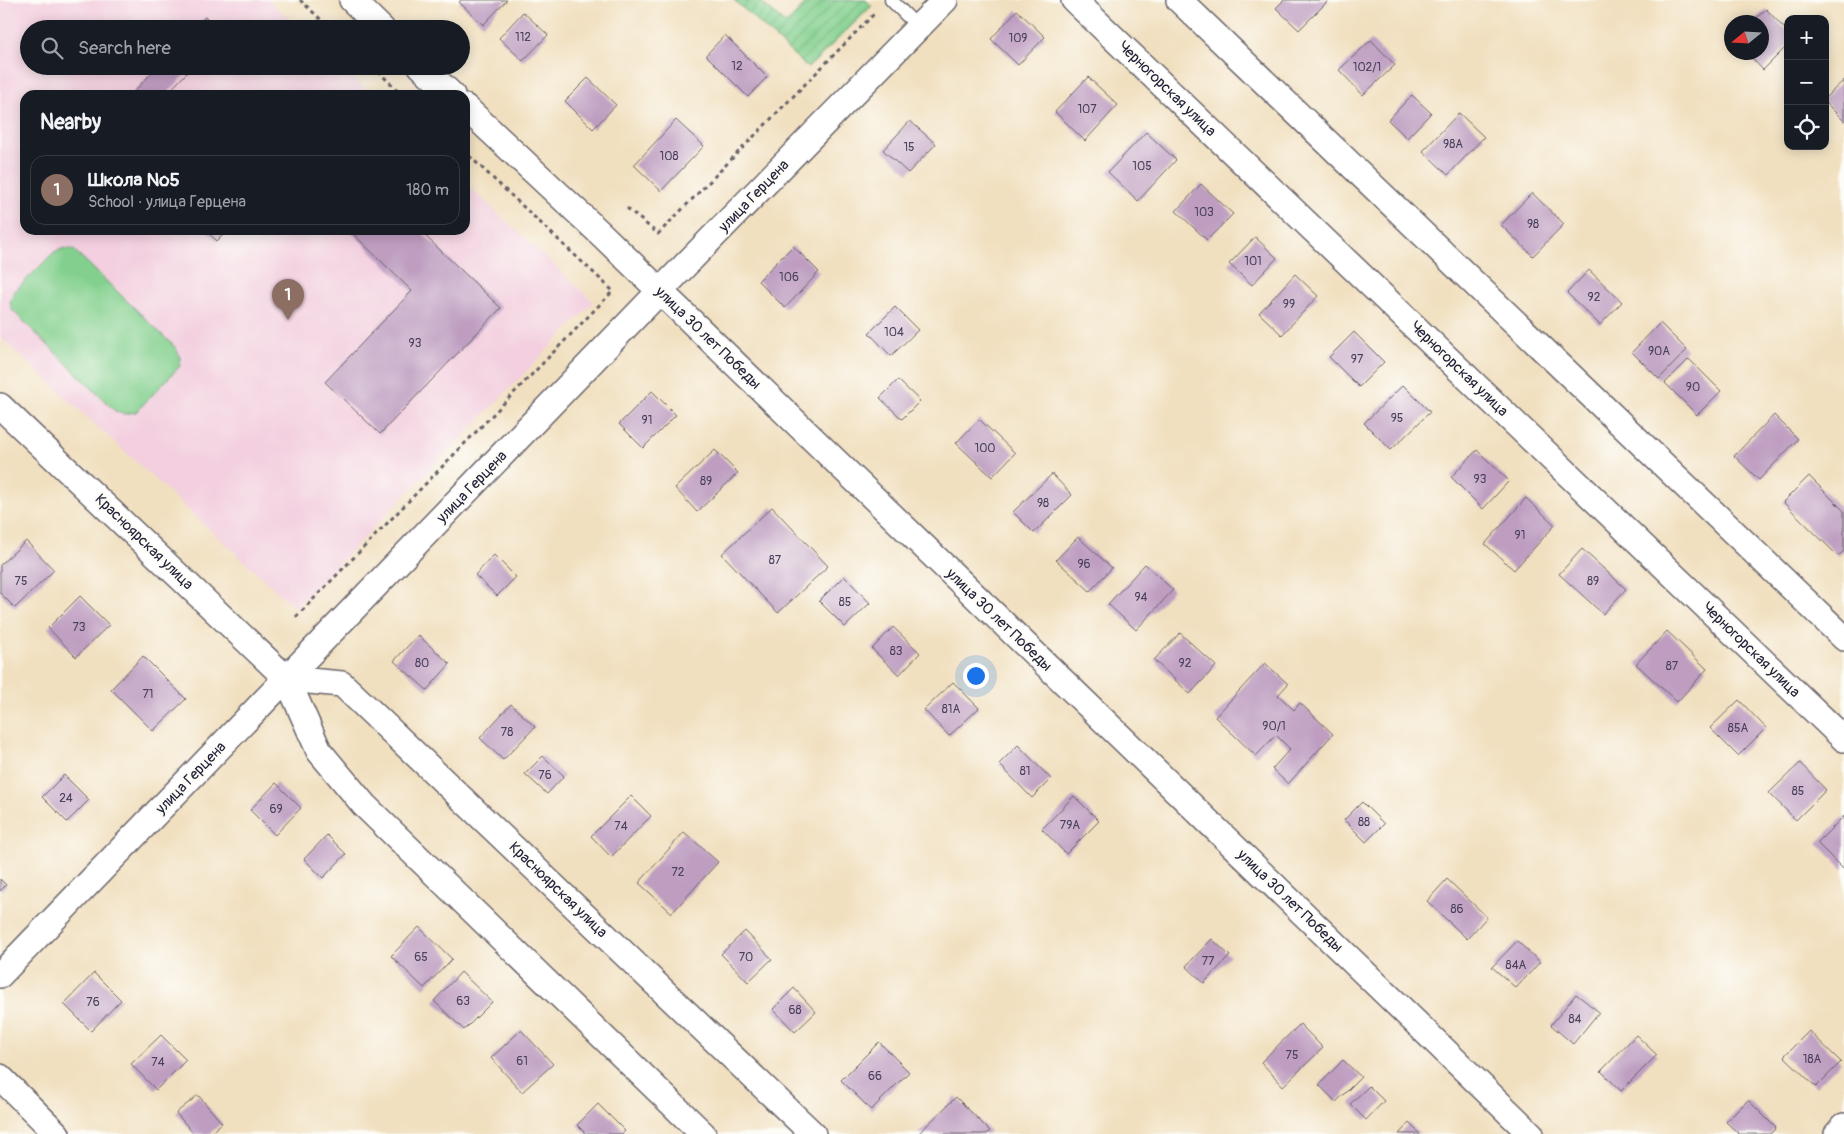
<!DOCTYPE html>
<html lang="en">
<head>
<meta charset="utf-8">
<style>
	body { margin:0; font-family:Pangolin,sans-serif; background:#242831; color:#f1f3f6 }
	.controls { position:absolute; right:15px; top:15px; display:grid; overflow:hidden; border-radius:10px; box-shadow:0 2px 12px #0003 }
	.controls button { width:45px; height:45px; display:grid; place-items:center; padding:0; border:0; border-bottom:1px solid #363941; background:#171b24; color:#f1f3f6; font:25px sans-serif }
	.compass { position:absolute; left:1724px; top:15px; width:45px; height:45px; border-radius:50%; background:#171b24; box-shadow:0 2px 12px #0003; rotate:252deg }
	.you { position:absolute; left:975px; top:675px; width:18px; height:18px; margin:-12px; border:4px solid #fff; border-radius:50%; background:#1a73e8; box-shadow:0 0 0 8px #1a73e833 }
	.badge { display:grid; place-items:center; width:32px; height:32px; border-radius:50%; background:#1f6fb2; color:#fff; font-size:16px; font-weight:700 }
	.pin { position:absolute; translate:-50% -41px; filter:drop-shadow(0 1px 2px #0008) }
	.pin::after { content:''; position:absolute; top:26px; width:18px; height:15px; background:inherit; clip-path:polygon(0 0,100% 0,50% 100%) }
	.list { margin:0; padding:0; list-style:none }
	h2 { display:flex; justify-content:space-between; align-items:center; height:65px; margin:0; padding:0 20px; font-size:21px }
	h2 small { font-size:16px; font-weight:400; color:#9ea1a6 }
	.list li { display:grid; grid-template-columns:32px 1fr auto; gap:15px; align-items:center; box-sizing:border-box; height:70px; margin:0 10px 10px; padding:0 10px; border:1px solid #363941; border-radius:15px }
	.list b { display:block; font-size:19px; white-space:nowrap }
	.list p { margin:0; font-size:16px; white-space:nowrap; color:#9ea1a6 }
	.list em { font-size:16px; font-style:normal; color:#9ea1a6 }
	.icon { flex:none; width:28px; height:28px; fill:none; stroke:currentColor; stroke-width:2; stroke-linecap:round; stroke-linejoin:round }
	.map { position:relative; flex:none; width:1844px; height:1134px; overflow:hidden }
	.search { position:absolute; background:#171b24; box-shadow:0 2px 12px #0003; left:20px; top:20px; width:450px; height:55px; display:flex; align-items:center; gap:12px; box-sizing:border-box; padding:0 18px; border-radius:28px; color:#9ea1a6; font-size:19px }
	.panel { position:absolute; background:#171b24; box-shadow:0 2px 12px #0003; left:20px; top:90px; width:450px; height:145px; border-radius:15px }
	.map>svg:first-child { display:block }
	.built { fill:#f3cfdf }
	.green { fill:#83d08e; stroke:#527964 }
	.garden { fill:url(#garden-furrows); stroke:#527964 }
	.building { fill:#be9dc1 }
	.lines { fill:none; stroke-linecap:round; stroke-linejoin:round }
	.lane-casing { stroke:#6a646a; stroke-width:15 }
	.street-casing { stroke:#6a646a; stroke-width:28 }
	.path { stroke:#6a646a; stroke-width:3; stroke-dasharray:4 4; stroke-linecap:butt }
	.lane { stroke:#fff; stroke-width:12 }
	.street { stroke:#fff; stroke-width:25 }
	.labels { text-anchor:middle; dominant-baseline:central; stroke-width:4.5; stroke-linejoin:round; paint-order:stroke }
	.number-label { font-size:12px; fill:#49415c }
	.street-label { font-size:15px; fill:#22223b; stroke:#fdfcf7 }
</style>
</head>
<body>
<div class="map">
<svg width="1844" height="1134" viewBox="0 0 1844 1134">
	<defs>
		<pattern id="garden-furrows" width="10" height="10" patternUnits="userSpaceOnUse" patternTransform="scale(1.25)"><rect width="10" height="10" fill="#83d08e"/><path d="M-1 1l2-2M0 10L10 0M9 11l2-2" fill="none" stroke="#71b27b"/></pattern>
	</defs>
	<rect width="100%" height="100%" fill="#fdfcf7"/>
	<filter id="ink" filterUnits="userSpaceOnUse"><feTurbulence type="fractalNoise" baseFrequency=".02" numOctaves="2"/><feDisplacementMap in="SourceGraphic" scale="10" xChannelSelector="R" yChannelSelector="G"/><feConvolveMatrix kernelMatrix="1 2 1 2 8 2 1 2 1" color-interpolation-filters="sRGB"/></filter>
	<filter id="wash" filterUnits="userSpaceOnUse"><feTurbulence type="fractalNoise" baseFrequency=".0096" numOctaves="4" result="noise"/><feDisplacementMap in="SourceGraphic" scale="20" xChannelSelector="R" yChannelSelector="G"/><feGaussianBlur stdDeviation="1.12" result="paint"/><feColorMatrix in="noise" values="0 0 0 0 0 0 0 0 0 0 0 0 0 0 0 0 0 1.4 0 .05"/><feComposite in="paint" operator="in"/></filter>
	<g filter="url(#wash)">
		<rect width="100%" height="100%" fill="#f1e0c0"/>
		<!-- built -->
		<path class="built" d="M 0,0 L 269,0 L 300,29 L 29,29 L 29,66 L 340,66 L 371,95 L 25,95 L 25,230 L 465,230 L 465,183 L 594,302 L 295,608 L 0,337 Z"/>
		<!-- green -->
		<path class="green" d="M 65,248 L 74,250 L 176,348 L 180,358 L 180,366 L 136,412 L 124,414 L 116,412 L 12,310 L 10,301 L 14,292 L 54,252 Z"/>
		<!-- garden -->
		<path class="garden" d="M 734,0 L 759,0 L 786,24 L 809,0 L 866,0 L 872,6 L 808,68 Z"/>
		<g id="blocks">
			<!-- building -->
			<g class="building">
				<path d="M 461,0 L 507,0 L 483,25 L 459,2 Z"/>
				<path d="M 1284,0 L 1329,0 L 1299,30 L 1276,8 Z"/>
				<path d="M 1766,9 L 1788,32 L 1788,45 L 1763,70 L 1746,52 L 1762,52 L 1762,22 L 1752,22 Z"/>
				<path d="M 1017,10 L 1045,37 L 1018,65 L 991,39 Z"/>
				<path d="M 523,12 L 548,35 L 523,61 L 499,38 Z"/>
				<path d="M 205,17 L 217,29 L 194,29 Z"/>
				<path d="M 725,35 L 767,77 L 748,97 L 706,55 Z"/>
				<path d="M 1371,40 L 1395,65 L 1363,95 L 1339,70 Z"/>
				<path d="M 158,66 L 193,66 L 166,95 L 131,95 Z"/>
				<path d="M 1088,77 L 1118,105 L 1085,141 L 1055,112 Z"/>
				<path d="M 588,78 L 616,105 L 593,129 L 565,101 Z"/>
				<path d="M 1844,80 L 1844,121 L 1825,102 L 1825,98 Z"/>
				<path d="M 1412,95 L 1431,113 L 1407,138 L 1388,120 Z"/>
				<path d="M 1459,113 L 1484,137 L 1448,175 L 1423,151 Z"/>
				<path d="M 676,120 L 704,146 L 661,191 L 634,165 Z"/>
				<path d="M 910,121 L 936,144 L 908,173 L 883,150 Z"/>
				<path d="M 1146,132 L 1176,160 L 1138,201 L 1108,172 Z"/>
				<path d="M 1201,184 L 1233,214 L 1207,240 L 1176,211 Z"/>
				<path d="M 1532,193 L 1564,224 L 1533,256 L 1501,225 Z"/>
				<path d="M 205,230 L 228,230 L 217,241 Z"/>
				<path d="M 349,230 L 419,230 L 501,308 L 380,434 L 325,382 L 412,291 Z"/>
				<path d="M 1255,237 L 1277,258 L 1252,285 L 1229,264 Z"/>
				<path d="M 793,246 L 819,272 L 785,308 L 758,281 Z"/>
				<path d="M 1589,270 L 1622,302 L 1600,325 L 1567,293 Z"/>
				<path d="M 1295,274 L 1318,296 L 1282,335 L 1259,313 Z"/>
				<path d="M 895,307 L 918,330 L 891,356 L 869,333 Z"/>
				<path d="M 1660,323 L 1687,350 L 1659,379 L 1632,352 Z"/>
				<path d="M 1354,332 L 1384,362 L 1359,387 L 1329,357 Z"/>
				<path d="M 1689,359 L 1721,391 L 1697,415 L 1665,383 Z"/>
				<path d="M 898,380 L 920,401 L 902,419 L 880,398 Z"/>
				<path d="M 1403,385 L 1430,412 L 1391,450 L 1364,423 Z"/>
				<path d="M 652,391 L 676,415 L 643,448 L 619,424 Z"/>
				<path d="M 1774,415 L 1798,439 L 1759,480 L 1734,456 Z"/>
				<path d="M 979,419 L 1015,453 L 992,477 L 956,443 Z"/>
				<path d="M 715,450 L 738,473 L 697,512 L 675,488 Z"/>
				<path d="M 1477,450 L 1509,481 L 1483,509 L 1451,477 Z"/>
				<path d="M 1052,474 L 1072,495 L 1034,533 L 1013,512 Z"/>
				<path d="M 1809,476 L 1844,511 L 1844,551 L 1838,556 L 1783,502 Z"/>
				<path d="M 1526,498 L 1555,525 L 1514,570 L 1485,544 Z"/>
				<path d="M 772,507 L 828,566 L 778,613 L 722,554 Z"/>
				<path d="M 1078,537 L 1112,568 L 1090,591 L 1056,560 Z"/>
				<path d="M 26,541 L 54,570 L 15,608 L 0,593 L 0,565 Z"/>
				<path d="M 1582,549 L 1626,589 L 1603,614 L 1559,574 Z"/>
				<path d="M 494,555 L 516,577 L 497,596 L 475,575 Z"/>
				<path d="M 1145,564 L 1173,590 L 1136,630 L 1108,604 Z"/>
				<path d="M 844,576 L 870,603 L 845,627 L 819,601 Z"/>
				<path d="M 80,596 L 109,625 L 76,657 L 48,628 Z"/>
				<path d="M 893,627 L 920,653 L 899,675 L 872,649 Z"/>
				<path d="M 1667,631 L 1707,669 L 1677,702 L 1636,664 Z"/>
				<path d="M 1180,633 L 1216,666 L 1190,694 L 1154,660 Z"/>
				<path d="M 418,635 L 450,664 L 427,690 L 394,661 Z"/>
				<path d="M 143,656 L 186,699 L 153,731 L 111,689 Z"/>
				<path d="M 1265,663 L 1288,684 L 1278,695 L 1294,710 L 1300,703 L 1333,734 L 1288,784 L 1272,769 L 1290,749 L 1276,735 L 1256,756 L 1215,717 Z"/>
				<path d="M 953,682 L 979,708 L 949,736 L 924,710 Z"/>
				<path d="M 1739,700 L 1766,728 L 1738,756 L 1710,728 Z"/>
				<path d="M 511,704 L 535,727 L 503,760 L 480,738 Z"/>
				<path d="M 1018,745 L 1051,779 L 1032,798 L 999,764 Z"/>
				<path d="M 543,756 L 564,776 L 547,794 L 525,774 Z"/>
				<path d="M 1800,763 L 1826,790 L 1796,820 L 1769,793 Z"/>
				<path d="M 64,775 L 89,800 L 67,822 L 42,797 Z"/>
				<path d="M 276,783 L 301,808 L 275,835 L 250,810 Z"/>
				<path d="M 631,796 L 651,816 L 611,857 L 591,836 Z"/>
				<path d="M 1074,796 L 1099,821 L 1066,854 L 1042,829 Z"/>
				<path d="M 1362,802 L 1384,824 L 1366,842 L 1344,820 Z"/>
				<path d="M 1844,816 L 1844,867 L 1843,869 L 1817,843 Z"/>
				<path d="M 684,832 L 718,862 L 672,913 L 639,883 Z"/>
				<path d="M 327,835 L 346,854 L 323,878 L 304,859 Z"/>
				<path d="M 0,879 L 6,885 L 0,891 Z"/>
				<path d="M 1447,879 L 1487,917 L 1467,939 L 1427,901 Z"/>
				<path d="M 419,927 L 452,959 L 424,988 L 391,956 Z"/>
				<path d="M 745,931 L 772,959 L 748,982 L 721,954 Z"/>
				<path d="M 1212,939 L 1230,956 L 1204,983 L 1186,966 Z"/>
				<path d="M 1517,941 L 1540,962 L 1516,988 L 1492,967 Z"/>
				<path d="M 461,972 L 492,1002 L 464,1030 L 434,1001 Z"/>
				<path d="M 94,973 L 121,1000 L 91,1031 L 64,1004 Z"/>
				<path d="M 794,988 L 816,1012 L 795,1032 L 773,1009 Z"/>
				<path d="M 1576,994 L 1599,1012 L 1573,1044 L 1551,1025 Z"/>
				<path d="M 1300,1024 L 1323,1048 L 1283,1086 L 1261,1062 Z"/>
				<path d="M 521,1030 L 553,1064 L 522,1092 L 491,1058 Z"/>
				<path d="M 1809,1031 L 1841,1062 L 1816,1087 L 1784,1056 Z"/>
				<path d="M 161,1035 L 186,1060 L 156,1090 L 131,1064 Z"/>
				<path d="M 1636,1035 L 1657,1055 L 1621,1091 L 1601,1071 Z"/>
				<path d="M 879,1042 L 909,1072 L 871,1110 L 841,1080 Z"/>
				<path d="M 1343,1060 L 1361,1077 L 1336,1102 L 1319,1085 Z"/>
				<path d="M 1369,1086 L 1384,1101 L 1366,1120 L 1350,1104 Z"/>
				<path d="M 198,1095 L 222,1123 L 209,1134 L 194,1134 L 176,1113 Z"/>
				<path d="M 956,1097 L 990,1131 L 987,1134 L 918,1134 Z"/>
				<path d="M 1748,1100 L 1776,1128 L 1770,1134 L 1739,1134 L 1726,1122 Z"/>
				<path d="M 598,1104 L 625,1131 L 622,1134 L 586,1134 L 577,1125 Z"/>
				<path d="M 1409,1123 L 1420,1134 L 1399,1134 Z"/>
			</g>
		</g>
	</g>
	<g filter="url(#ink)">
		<use href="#blocks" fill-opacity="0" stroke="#6a646a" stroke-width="1"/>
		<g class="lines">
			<!-- lane casing -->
			<g class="lane-casing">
				<path id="lane" d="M 891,0 L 918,27"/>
			</g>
			<!-- street casing -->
			<g class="street-casing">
				<g id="street">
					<path d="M 352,0 L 382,29"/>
					<path d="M 1074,0 L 1844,739"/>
					<path d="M 1179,0 L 1844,638"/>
					<path d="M 421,66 L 452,95"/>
					<path d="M 465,107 L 601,234 L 1531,1134"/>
					<path d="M 0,406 L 287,679 L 342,684 L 813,1134"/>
					<path d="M 287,679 L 319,751 L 364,805 L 703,1134"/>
					<path d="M 0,975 L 659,292 L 945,0"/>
					<path d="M 0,1077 L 57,1134"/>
					<path d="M 1837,1134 L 1844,1126"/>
				</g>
			</g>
			<!-- path -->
			<g class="path">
				<path d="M 300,0 L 331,29"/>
				<path d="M 372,66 L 403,95"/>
				<path d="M 627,208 L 658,234 L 875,13"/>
				<path d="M 296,617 L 613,291 L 465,152"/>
			</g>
			<!-- lane -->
			<use href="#lane" class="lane"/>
			<!-- street -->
			<use href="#street" class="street"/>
		</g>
	</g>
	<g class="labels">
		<!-- number labels -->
		<g class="number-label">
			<text x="523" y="37">112</text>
			<text x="1018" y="38">109</text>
			<text x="737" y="66">12</text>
			<text x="1367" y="67">102/1</text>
			<text x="1087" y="109">107</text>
			<text x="1453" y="144">98А</text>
			<text x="909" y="147">15</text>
			<text x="669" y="156">108</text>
			<text x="1142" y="166">105</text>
			<text x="1204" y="212">103</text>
			<text x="1533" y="224">98</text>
			<text x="1253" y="261">101</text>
			<text x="789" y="277">106</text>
			<text x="1594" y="297">92</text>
			<text x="1289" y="304">99</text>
			<text x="894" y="332">104</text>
			<text x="415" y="343">93</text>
			<text x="1659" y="351">90А</text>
			<text x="1357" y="359">97</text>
			<text x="1693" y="387">90</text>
			<text x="1397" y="418">95</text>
			<text x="647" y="420">91</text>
			<text x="985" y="448">100</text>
			<text x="1480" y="479">93</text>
			<text x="706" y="481">89</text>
			<text x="1043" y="503">98</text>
			<text x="1520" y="535">91</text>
			<text x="775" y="560">87</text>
			<text x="1084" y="564">96</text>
			<text x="21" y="581">75</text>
			<text x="1593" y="581">89</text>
			<text x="1141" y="597">94</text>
			<text x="845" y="602">85</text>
			<text x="79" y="627">73</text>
			<text x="896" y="651">83</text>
			<text x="422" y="663">80</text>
			<text x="1185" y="663">92</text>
			<text x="1672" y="666">87</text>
			<text x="148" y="694">71</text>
			<text x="951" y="709">81А</text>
			<text x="1274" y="726">90/1</text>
			<text x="1738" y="728">85А</text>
			<text x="507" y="732">78</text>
			<text x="1025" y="771">81</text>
			<text x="545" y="775">76</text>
			<text x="1798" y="791">85</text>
			<text x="66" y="798">24</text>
			<text x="276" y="809">69</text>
			<text x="1364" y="822">88</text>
			<text x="1070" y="825">79А</text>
			<text x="621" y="826">74</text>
			<text x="678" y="872">72</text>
			<text x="1457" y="909">86</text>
			<text x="421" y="957">65</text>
			<text x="746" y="957">70</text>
			<text x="1208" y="961">77</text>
			<text x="1516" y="965">84А</text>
			<text x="463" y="1001">63</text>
			<text x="93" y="1002">76</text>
			<text x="795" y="1010">68</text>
			<text x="1575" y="1019">84</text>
			<text x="1292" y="1055">75</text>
			<text x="1812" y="1059">18А</text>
			<text x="522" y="1061">61</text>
			<text x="158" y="1062">74</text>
			<text x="875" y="1076">66</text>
		</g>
		<!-- street labels -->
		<g class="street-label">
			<text transform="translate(1167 89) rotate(44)">Черногорская улица</text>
			<text transform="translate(754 196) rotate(-46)">улица Герцена</text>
			<text transform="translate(708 338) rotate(44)">улица 30 лет Победы</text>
			<text transform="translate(1459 369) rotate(44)">Черногорская улица</text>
			<text transform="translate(472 487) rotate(-46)">улица Герцена</text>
			<text transform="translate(144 542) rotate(44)">Красноярская улица</text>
			<text transform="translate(999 620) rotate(44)">улица 30 лет Победы</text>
			<text transform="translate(1751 650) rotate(44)">Черногорская улица</text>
			<text transform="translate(191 778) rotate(-46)">улица Герцена</text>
			<text transform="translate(558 890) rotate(44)">Красноярская улица</text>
			<text transform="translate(1290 901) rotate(44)">улица 30 лет Победы</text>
		</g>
	</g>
</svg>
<div class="controls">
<button>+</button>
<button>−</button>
<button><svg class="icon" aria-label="locate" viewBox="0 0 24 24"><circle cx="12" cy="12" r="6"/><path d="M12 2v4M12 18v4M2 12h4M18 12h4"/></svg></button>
</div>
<svg class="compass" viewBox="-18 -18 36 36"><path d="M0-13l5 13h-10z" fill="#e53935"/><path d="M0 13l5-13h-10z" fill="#9ea1a6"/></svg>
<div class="you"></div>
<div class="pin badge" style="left:288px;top:320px;background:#8d6e63">1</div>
<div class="search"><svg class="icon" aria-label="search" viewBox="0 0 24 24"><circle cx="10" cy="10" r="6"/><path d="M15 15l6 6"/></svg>Search here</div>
<section class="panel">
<h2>Nearby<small></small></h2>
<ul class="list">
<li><span class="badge" style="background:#8d6e63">1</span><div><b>Школа №5</b><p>School · улица Герцена</p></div><em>180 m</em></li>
</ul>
</section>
</div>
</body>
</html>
